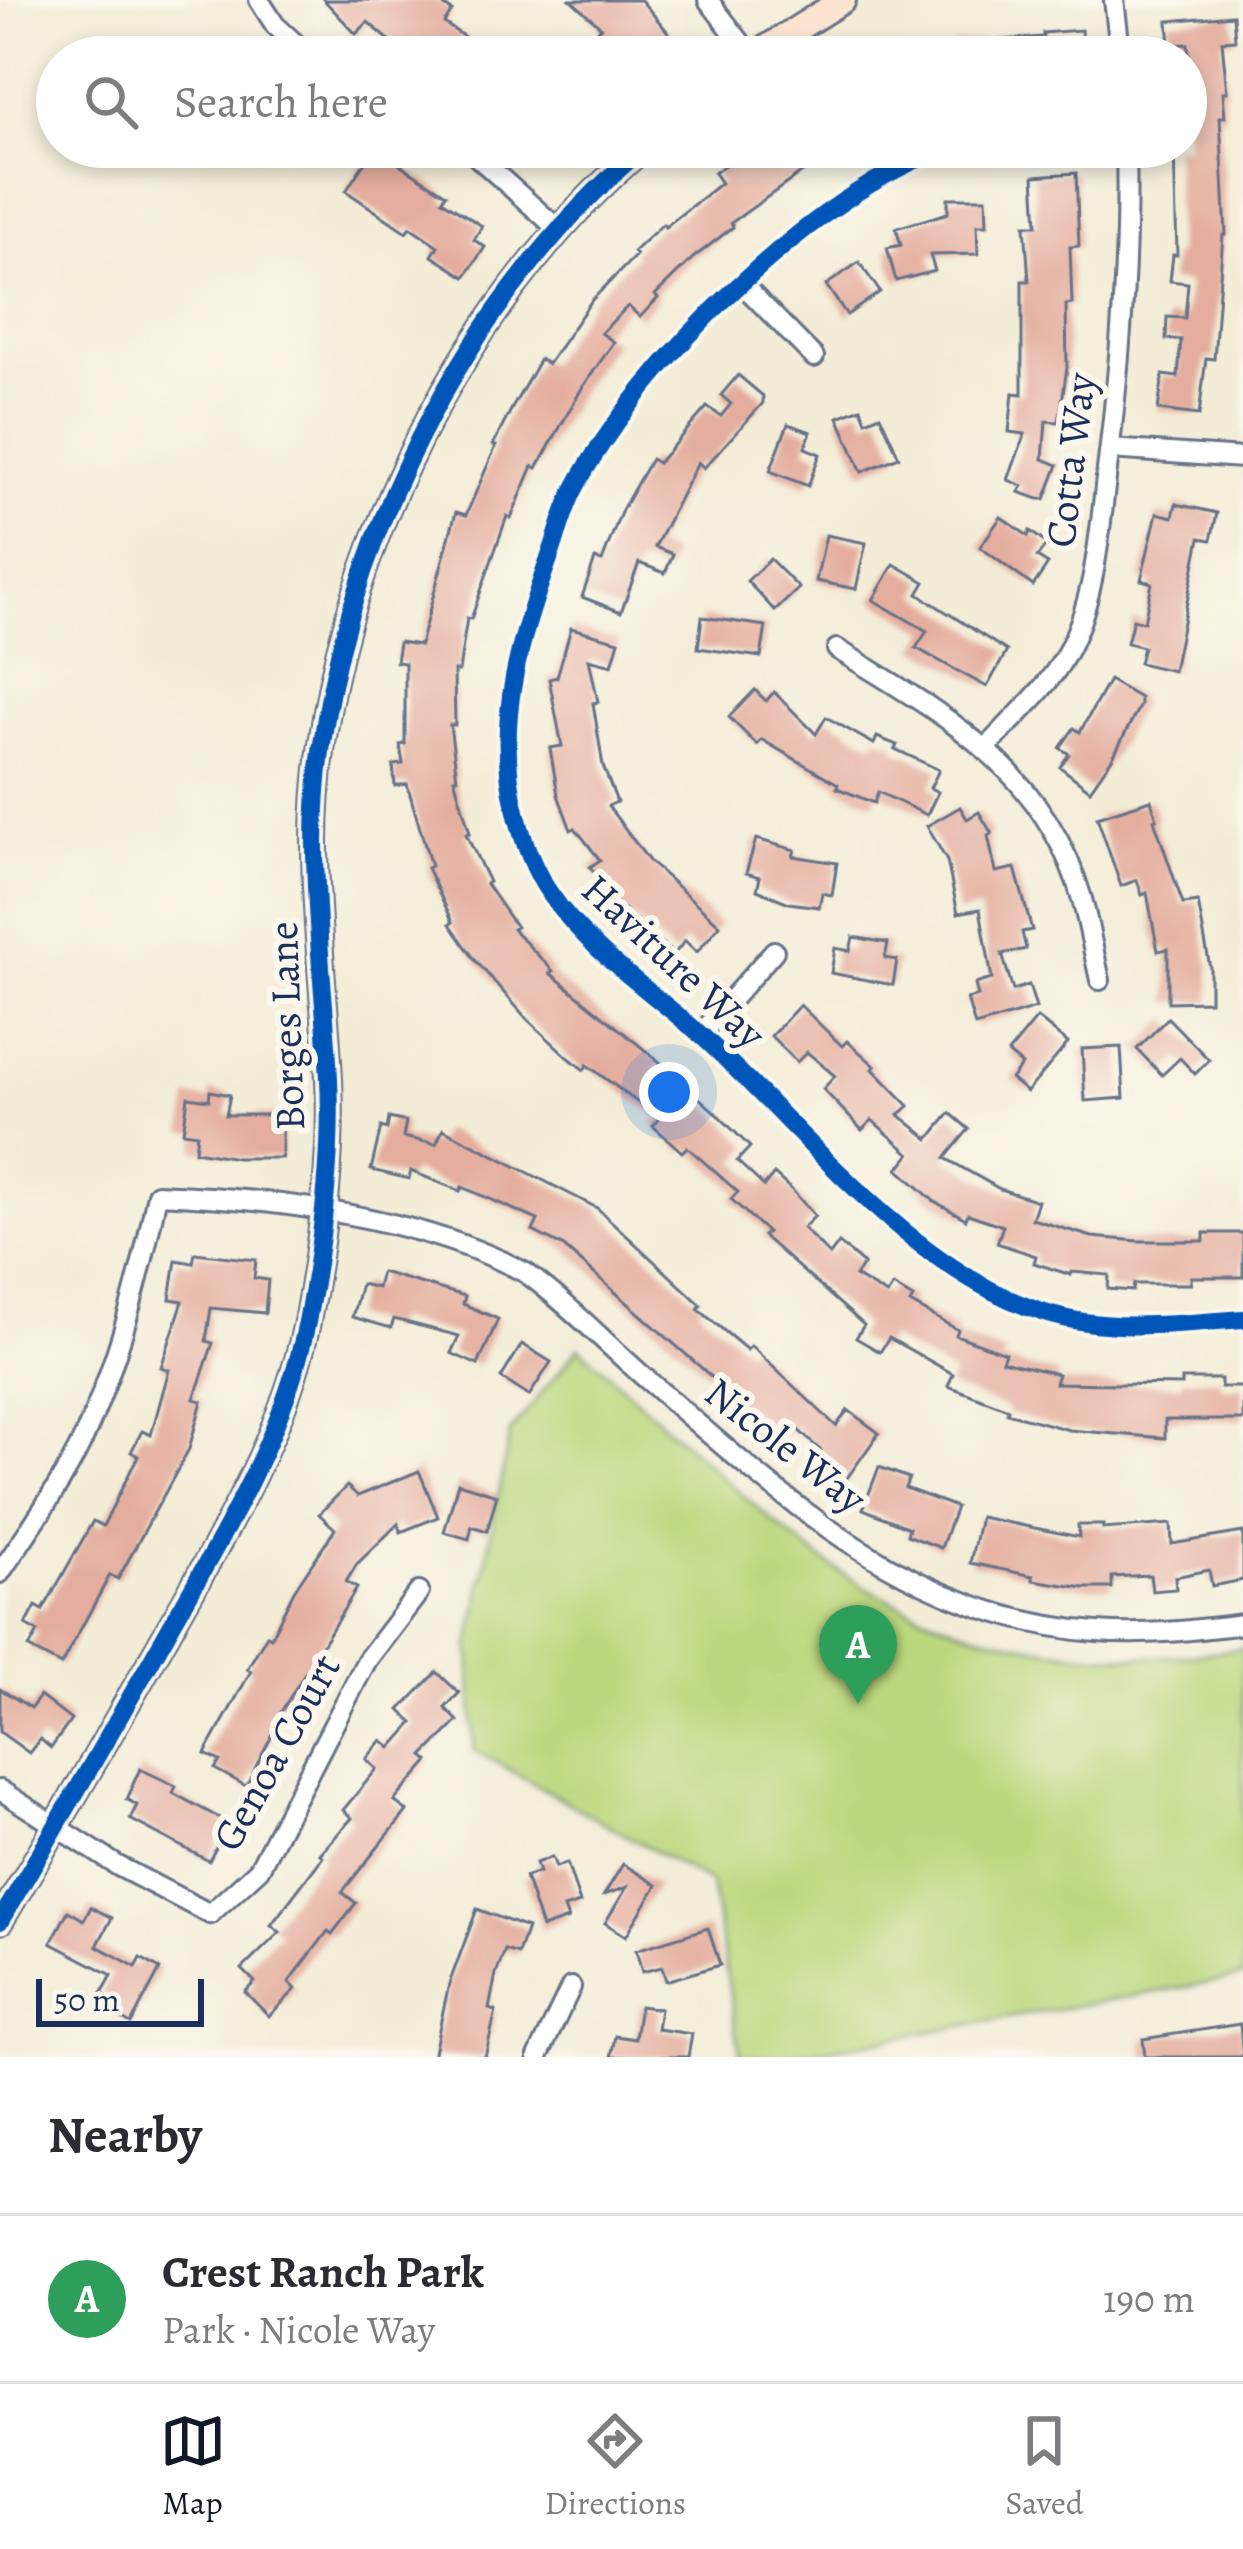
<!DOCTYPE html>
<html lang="en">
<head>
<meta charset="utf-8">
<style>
	body { margin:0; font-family:Alegreya,serif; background:#f7f7f7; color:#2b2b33 }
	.scale { position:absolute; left:36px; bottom:30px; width:168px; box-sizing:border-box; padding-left:12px; border:6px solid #1b2f5e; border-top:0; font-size:33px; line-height:42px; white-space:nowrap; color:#1b2f5e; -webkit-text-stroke:9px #fbf7ec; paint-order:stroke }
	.you { position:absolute; left:669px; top:1092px; width:42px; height:42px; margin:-30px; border:9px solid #fff; border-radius:50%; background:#1a73e8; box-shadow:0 0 0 18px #1a73e833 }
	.badge { display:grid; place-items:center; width:78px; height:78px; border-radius:50%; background:#111827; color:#fff; font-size:39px; font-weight:700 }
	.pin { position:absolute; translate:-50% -99px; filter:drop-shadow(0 3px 6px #0008) }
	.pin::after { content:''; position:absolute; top:63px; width:42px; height:36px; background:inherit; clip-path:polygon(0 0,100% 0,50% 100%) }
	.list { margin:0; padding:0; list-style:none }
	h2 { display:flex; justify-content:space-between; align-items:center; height:156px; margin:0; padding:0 48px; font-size:51px }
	h2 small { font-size:39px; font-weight:400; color:#7c7c81 }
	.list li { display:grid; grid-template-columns:78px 1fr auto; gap:36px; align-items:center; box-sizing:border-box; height:168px; padding:0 48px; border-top:3px solid #e1e1e2 }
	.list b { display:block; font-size:45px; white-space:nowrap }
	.list p { margin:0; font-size:39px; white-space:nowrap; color:#7c7c81 }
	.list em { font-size:39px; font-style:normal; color:#7c7c81 }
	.icon { flex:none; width:66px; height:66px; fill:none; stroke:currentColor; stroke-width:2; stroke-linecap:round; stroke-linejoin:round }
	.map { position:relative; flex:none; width:1243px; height:2057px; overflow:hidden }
	.search { position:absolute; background:#fff; box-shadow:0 6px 18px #0003; left:36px; right:36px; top:36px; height:132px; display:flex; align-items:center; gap:30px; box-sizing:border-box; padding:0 42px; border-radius:66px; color:#7c7c81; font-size:45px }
	.sheet { height:324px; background:#fff }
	nav { display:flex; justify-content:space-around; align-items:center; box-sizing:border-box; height:168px; border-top:3px solid #e1e1e2; background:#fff; font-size:33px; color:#7c7c81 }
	nav a { display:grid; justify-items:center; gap:6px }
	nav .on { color:#111827 }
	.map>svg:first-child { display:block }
	.green { fill:#bbd87e; stroke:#6b846e; stroke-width:3 }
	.building { fill:#e4ad9e }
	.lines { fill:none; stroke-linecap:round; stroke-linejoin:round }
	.street-casing { stroke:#677288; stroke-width:24 }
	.secondary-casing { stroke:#677288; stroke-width:30 }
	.street { stroke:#fff; stroke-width:18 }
	.secondary { stroke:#fde4d1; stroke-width:24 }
	.cycleway-casing { stroke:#fbf7ec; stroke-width:26 }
	.cycleway { stroke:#0057b8; stroke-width:18 }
	.labels { text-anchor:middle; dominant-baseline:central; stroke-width:12; stroke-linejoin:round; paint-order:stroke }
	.street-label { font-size:42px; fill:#1b2f5e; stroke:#fbf7ec }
</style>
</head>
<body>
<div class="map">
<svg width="1243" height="2057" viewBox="0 0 1243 2057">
	<rect width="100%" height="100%" fill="#fbf7ec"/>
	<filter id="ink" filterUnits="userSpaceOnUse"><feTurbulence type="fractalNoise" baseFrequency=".00833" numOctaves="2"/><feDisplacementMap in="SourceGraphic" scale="24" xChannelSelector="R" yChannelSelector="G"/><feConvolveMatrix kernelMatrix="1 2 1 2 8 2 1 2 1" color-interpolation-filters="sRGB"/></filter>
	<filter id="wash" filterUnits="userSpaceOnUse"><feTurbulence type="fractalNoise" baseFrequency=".004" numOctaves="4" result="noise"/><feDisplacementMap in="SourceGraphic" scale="48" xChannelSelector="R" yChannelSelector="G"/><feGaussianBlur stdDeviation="2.7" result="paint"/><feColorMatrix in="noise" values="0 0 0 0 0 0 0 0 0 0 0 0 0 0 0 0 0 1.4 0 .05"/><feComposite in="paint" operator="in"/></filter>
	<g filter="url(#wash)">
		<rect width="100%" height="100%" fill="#f3edd7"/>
		<!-- green -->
		<path class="green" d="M 579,1347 C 654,1414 727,1486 806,1548 C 928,1642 1094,1674 1243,1648 L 1243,1977 L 784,2057 L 741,2057 L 711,1883 L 474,1750 L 470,1646 L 510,1432 Z"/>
		<g id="blocks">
			<!-- building -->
			<g class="building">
				<path d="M 324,0 L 436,0 L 452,11 L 444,23 L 494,57 L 409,57 L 368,22 L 356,34 Z"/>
				<path d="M 571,0 L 641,0 L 678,44 L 663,57 L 624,57 L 598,30 L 601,27 Z"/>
				<path d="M 1233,15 L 1235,40 L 1222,41 L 1227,92 L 1223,92 L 1225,117 L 1220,117 L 1226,235 L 1223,235 L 1214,359 L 1206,358 L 1199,415 L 1158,410 L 1163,375 L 1178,377 L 1181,340 L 1166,339 L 1167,317 L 1185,318 L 1188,283 L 1170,281 L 1173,255 L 1177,255 L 1174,147 L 1186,147 L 1186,79 L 1191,79 L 1188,44 L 1170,45 L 1168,21 Z"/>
				<path d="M 1081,30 L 1083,57 L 955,57 L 954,43 L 1043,37 L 1043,33 Z"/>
				<path d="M 750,147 L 815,147 L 822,158 L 731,223 L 733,227 L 693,258 L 655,295 L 658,298 L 640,317 L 628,306 L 601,333 L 614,342 L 582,388 L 537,468 L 533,466 L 511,518 L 507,516 L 471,619 L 467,618 L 459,671 L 454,671 L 455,725 L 450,725 L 457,778 L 454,778 L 470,833 L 466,834 L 489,882 L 486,884 L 516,927 L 513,929 L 553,971 L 550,973 L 661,1063 L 650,1079 L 690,1107 L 698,1097 L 716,1113 L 750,1147 L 737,1161 L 764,1186 L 774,1174 L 793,1191 L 815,1216 L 803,1228 L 830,1255 L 839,1243 L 864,1264 L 855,1276 L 887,1295 L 893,1286 L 913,1298 L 910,1303 L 958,1330 L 956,1335 L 1005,1353 L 1002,1361 L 1058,1374 L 1055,1383 L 1182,1385 L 1182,1379 L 1221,1379 L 1221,1387 L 1243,1387 L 1243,1420 L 1165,1420 L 1165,1438 L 1069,1430 L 1007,1413 L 1008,1409 L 948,1386 L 953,1374 L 889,1338 L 880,1352 L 856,1338 L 864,1325 L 763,1236 L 767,1232 L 731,1199 L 738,1192 L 687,1147 L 682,1152 L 653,1126 L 659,1118 L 587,1065 L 584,1070 L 568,1057 L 528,1020 L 475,960 L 450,924 L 453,922 L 427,868 L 431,866 L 407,784 L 395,786 L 393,765 L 403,764 L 400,745 L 405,744 L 405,663 L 396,662 L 399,642 L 420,645 L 456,512 L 466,515 L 496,446 L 493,445 L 511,410 L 540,359 L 548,364 L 592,300 L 636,255 L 633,252 L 663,224 L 665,227 L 721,183 L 714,173 Z"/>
				<path d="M 374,148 L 446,194 L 442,200 L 482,226 L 474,240 L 485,247 L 465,277 L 432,256 L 438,246 L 410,227 L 406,232 L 346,191 Z"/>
				<path d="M 1076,173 L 1079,246 L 1070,247 L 1072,304 L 1066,305 L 1067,367 L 1059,422 L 1046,421 L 1043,459 L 1058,465 L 1045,499 L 1038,499 L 1019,492 L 1023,486 L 1008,480 L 1025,434 L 1009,432 L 1013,393 L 1022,394 L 1022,281 L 1029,281 L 1025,225 L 1037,225 L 1034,176 Z"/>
				<path d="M 948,198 L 986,198 L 987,225 L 977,225 L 978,254 L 930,255 L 935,271 L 896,281 L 887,248 L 901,245 L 896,228 L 948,213 Z"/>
				<path d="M 859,262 L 880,292 L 847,315 L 826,285 Z"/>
				<path d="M 738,375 L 763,396 L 763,403 L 704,468 L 698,462 L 655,547 L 673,554 L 665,573 L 639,563 L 621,612 L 582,597 L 595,559 L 602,561 L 622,510 L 651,459 L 658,463 L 707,407 L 721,416 L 731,404 L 721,395 Z"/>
				<path d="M 861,408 L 866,421 L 880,415 L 899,457 L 862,472 L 838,417 Z"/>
				<path d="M 788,424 L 811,432 L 805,448 L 820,454 L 808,486 L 770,471 Z"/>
				<path d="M 1176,504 L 1217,513 L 1211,540 L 1200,538 L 1173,671 L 1139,663 L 1143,647 L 1127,643 L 1133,619 L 1144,622 L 1152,583 L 1141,580 L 1157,513 L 1173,517 Z"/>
				<path d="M 1001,517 L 1028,536 L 1030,531 L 1047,544 L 1037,557 L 1048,564 L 1033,586 L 980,547 Z"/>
				<path d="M 826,535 L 866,543 L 856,589 L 816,581 Z"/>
				<path d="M 770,559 L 799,588 L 775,611 L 747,581 Z"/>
				<path d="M 894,564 L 925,582 L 918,594 L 1007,651 L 987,687 L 916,648 L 927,631 L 873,600 Z"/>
				<path d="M 702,617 L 766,626 L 761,657 L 698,648 Z"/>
				<path d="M 571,628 L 619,641 L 612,665 L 589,659 L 598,702 L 593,703 L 603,766 L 617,802 L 608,806 L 649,861 L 720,925 L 697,952 L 685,941 L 674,954 L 618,904 L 590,867 L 600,860 L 575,828 L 571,830 L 558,795 L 550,748 L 562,746 L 549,679 L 557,677 Z"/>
				<path d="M 1109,680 L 1140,698 L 1140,705 L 1113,757 L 1090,790 L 1060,767 L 1069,754 L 1060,748 L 1074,728 L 1080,732 Z"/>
				<path d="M 755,690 L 766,701 L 774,692 L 816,734 L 826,717 L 874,744 L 877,737 L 897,745 L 895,749 L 939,770 L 930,788 L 938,792 L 927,815 L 878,792 L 874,803 L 837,788 L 838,784 L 762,740 L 757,745 L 729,717 Z"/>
				<path d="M 1151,800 L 1157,819 L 1154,820 L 1183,904 L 1198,902 L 1210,968 L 1210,1001 L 1168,1002 L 1168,949 L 1158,951 L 1147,893 L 1142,895 L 1137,880 L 1121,886 L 1097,817 Z"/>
				<path d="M 960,807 L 967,819 L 979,812 L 992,834 L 988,836 L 996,872 L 1015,868 L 1032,930 L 1022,932 L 1026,949 L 1002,954 L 1013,990 L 1029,985 L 1036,1008 L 975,1026 L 967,999 L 978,996 L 975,984 L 992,979 L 980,909 L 958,913 L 947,861 L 927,826 Z"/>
				<path d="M 756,839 L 795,850 L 793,856 L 837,863 L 832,895 L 822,893 L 819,907 L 789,903 L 757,890 L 760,877 L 746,873 Z"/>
				<path d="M 853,937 L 888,943 L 885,958 L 897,960 L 893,985 L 831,973 L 835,948 L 850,951 Z"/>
				<path d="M 800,1005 L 842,1046 L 847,1041 L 875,1066 L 873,1069 L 909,1106 L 899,1115 L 929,1139 L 950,1113 L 969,1129 L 945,1158 L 1000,1189 L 1038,1201 L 1032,1219 L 1092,1237 L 1138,1241 L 1204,1241 L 1204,1233 L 1243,1233 L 1243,1277 L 1191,1277 L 1191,1284 L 1134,1284 L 1133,1291 L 1108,1289 L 1109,1275 L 1072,1272 L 1071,1275 L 1034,1263 L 1036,1256 L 997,1243 L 1003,1226 L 968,1214 L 966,1219 L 934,1201 L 898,1169 L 910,1154 L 872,1120 L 862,1130 L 823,1089 L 835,1076 L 807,1052 L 797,1062 L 771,1036 Z"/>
				<path d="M 1037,1018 L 1068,1043 L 1027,1092 L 1011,1079 L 1022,1065 L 1008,1053 Z"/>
				<path d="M 1168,1018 L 1209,1060 L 1195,1074 L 1180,1058 L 1162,1075 L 1137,1049 Z"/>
				<path d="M 1121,1047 L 1124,1098 L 1085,1101 L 1082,1049 Z"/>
				<path d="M 210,1091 L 230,1095 L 226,1115 L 282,1115 L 282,1158 L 237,1158 L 195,1151 L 197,1134 L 183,1132 L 188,1097 L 209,1100 Z"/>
				<path d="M 389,1118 L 406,1122 L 403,1137 L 436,1144 L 443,1129 L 597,1208 L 701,1305 L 698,1309 L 747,1350 L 751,1346 L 836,1426 L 848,1410 L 879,1433 L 840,1488 L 810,1466 L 821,1451 L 794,1426 L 782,1439 L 564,1247 L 533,1231 L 538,1220 L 462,1187 L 460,1191 L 411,1171 L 409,1179 L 371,1170 L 381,1127 L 387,1129 Z"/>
				<path d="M 195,1253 L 256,1260 L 254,1278 L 268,1280 L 265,1313 L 211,1308 L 206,1341 L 213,1343 L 194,1399 L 202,1401 L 189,1449 L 118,1579 L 110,1575 L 61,1665 L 29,1648 L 38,1632 L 26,1625 L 36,1606 L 43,1610 L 93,1521 L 103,1526 L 138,1456 L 131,1452 L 142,1431 L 151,1435 L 169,1370 L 161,1367 L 183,1301 L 170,1299 L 176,1260 L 193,1263 Z"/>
				<path d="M 381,1272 L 465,1296 L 463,1304 L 498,1319 L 478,1365 L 451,1353 L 459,1336 L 394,1319 L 391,1328 L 352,1317 L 361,1284 L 377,1288 Z"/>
				<path d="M 522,1344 L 551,1362 L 529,1396 L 501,1378 Z"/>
				<path d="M 879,1467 L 909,1478 L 905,1488 L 956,1507 L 941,1548 L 907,1535 L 909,1528 L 863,1509 Z"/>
				<path d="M 419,1471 L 438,1517 L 401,1532 L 398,1524 L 357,1564 L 346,1582 L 357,1588 L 276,1720 L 279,1722 L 246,1786 L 215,1769 L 220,1761 L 205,1754 L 251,1671 L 247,1669 L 267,1635 L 271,1637 L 294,1591 L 335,1529 L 319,1514 L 347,1486 L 358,1496 Z"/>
				<path d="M 458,1483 L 497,1495 L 487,1531 L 472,1526 L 469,1539 L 444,1532 Z"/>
				<path d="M 980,1517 L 1079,1537 L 1078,1525 L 1103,1525 L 1103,1529 L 1171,1524 L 1172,1544 L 1243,1532 L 1243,1580 L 1212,1586 L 1209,1570 L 1175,1577 L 1176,1589 L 1152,1591 L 1150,1575 L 1112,1577 L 1112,1588 L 1084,1588 L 1033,1580 L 1033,1576 L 970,1563 Z"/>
				<path d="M 437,1672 L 459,1693 L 445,1708 L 458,1721 L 423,1756 L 429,1761 L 394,1801 L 407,1811 L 342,1892 L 356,1903 L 332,1934 L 328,1931 L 289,1982 L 296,1989 L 269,2016 L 245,1992 L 255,1982 L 242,1969 L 280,1932 L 271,1925 L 323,1857 L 320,1854 L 352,1818 L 343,1810 L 377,1769 L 366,1759 L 382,1740 L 391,1748 L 413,1723 L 400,1710 Z"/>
				<path d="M 0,1689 L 31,1708 L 40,1696 L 71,1720 L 51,1748 L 40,1739 L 29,1753 L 0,1732 Z"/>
				<path d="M 140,1769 L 176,1786 L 173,1793 L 229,1823 L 209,1861 L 130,1819 L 137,1805 L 126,1799 Z"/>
				<path d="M 552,1857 L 556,1867 L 567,1863 L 580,1903 L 564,1908 L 568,1919 L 542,1928 L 525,1877 L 539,1872 L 536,1863 Z"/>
				<path d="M 623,1864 L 657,1885 L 626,1936 L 605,1923 L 627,1887 L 604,1895 Z"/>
				<path d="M 91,1907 L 112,1918 L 97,1946 L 136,1967 L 141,1958 L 160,1969 L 131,2024 L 115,2015 L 121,2004 L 102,1993 L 112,1975 L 51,1943 L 68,1911 L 84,1920 Z"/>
				<path d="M 477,1909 L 527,1928 L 518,1954 L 505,1950 L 496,1974 L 489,2009 L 496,2011 L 485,2057 L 433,2057 L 449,1984 Z"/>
				<path d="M 708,1928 L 720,1965 L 666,1981 L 662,1967 L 642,1972 L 636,1950 Z"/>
				<path d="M 640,2006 L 660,2009 L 657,2029 L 692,2034 L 688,2057 L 611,2057 L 615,2036 L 635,2039 Z"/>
				<path d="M 1240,2024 L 1243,2057 L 1145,2057 L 1143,2039 Z"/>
			</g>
		</g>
	</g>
	<g filter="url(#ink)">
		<use href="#blocks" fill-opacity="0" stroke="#677288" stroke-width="3"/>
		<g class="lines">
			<!-- street casing -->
			<g class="street-casing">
				<g id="street">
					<path d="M 259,0 L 275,25 L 310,57"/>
					<path d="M 708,0 L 752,57"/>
					<path d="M 1114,0 L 1121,57"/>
					<path d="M 466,147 L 558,229"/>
					<path d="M 950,147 C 817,188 639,367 575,488 C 564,509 558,534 550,556 C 521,635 495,719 514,803 C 521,835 532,869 551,895 C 590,952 653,992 703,1037 C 804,1130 911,1271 1045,1313 C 1108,1333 1178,1324 1243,1319"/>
					<path d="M 742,284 L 814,357"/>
					<path d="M 1110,449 L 1243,458"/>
					<path d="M 837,649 C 944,715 1045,769 1082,899 C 1089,926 1094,954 1100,980"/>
					<path d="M 987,747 C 1012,719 1047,689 1065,656 C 1095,602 1099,538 1106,478 C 1120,368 1129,257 1126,147"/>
					<path d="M 700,1035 L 774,951"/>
					<path d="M 0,1573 C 29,1530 62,1484 84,1437 C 118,1361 141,1275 157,1194 C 276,1199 421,1217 526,1273 C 570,1305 608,1346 650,1382 C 782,1498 912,1618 1097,1632 C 1146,1636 1194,1630 1243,1624"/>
					<path d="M 0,1790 L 118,1866 L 210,1914 L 259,1869 L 367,1660 L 419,1592"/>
					<path d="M 538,2057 L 571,1987"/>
				</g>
			</g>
			<!-- secondary casing -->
			<g class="secondary-casing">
				<g id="secondary">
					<path d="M 752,57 L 843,0"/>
					<path d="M 0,1921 C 57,1826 112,1730 167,1633 C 221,1539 286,1430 307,1322 C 322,1243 333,1159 329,1079 C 325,1000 315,923 315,844 C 315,594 453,307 644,147"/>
				</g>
			</g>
			<!-- street -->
			<use href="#street" class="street"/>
			<!-- secondary -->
			<use href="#secondary" class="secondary"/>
			<!-- cycleway casing -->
			<g class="cycleway-casing">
				<g id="cycleway">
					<path d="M 950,147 C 817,188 639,367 575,488 C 564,509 558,534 550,556 C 521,635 495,719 514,803 C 521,835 532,869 551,895 C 590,952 653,992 703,1037 C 804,1130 911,1271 1045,1313 C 1108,1333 1178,1324 1243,1319"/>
					<path d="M 0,1921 C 57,1826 112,1730 167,1633 C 221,1539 286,1430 307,1322 C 322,1243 333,1159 329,1079 C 325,1000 315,923 315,844 C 315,594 453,307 644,147"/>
				</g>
			</g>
			<!-- cycleway -->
			<use href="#cycleway" class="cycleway"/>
		</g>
	</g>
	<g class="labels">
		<!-- street labels -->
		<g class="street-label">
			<text transform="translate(1070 460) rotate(-83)">Cotta Way</text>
			<text transform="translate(674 961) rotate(43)">Haviture Way</text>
			<text transform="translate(286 1026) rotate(-92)">Borges Lane</text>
			<text transform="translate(786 1445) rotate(38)">Nicole Way</text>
			<text transform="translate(276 1752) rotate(-61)">Genoa Court</text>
		</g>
	</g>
</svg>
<div class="scale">50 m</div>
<div class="you"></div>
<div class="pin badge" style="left:858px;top:1704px;background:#2e9e5b">A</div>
<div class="search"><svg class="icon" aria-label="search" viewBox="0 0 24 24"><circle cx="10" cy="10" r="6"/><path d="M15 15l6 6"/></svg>Search here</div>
</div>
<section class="sheet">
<h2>Nearby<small></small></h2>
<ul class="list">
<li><span class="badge" style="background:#2e9e5b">A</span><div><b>Crest Ranch Park</b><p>Park · Nicole Way</p></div><em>190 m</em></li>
</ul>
</section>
<nav>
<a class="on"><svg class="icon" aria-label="map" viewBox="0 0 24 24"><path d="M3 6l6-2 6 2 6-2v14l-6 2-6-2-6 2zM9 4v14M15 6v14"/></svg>Map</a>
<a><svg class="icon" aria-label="directions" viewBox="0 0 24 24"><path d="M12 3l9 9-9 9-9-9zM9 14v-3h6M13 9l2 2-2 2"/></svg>Directions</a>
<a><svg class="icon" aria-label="saved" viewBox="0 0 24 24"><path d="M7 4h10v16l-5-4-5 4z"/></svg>Saved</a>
</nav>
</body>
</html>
